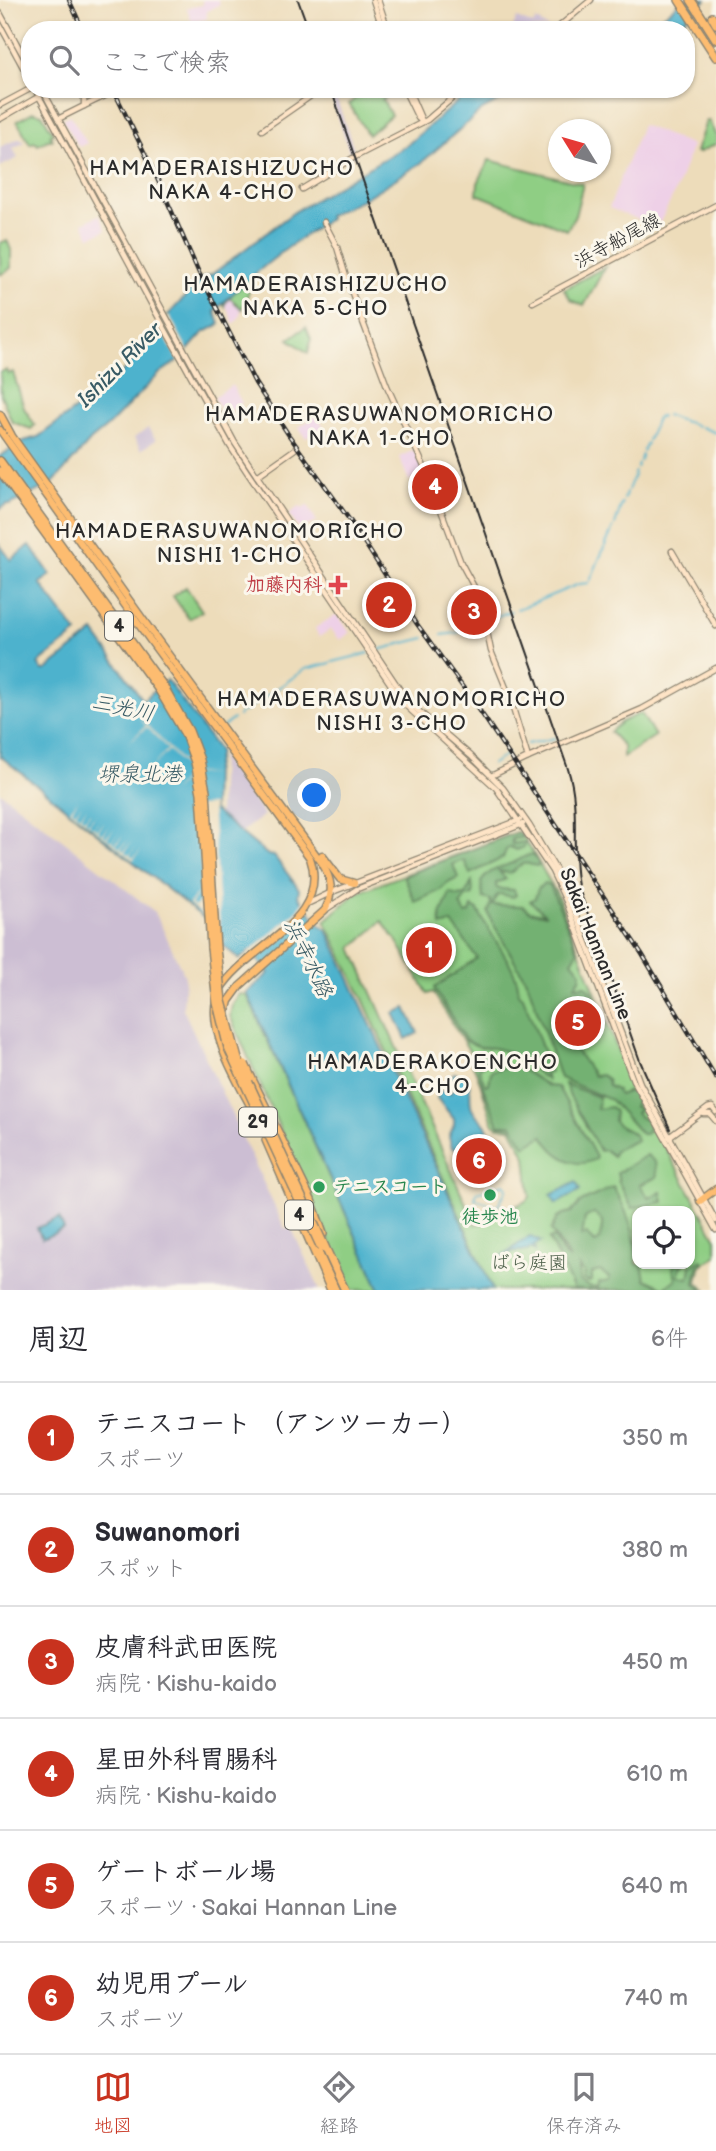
<!DOCTYPE html>
<html lang="ja">
<head>
<meta charset="utf-8">
<style>
	body { margin:0; font-family:"Balsamiq Sans","Klee One",sans-serif; background:#f2f2f3; color:#2b2b33 }
	.controls { position:absolute; right:21px; bottom:21px; display:grid; overflow:hidden; border-radius:14px; box-shadow:0 2px 5px #0004 }
	.controls button { width:63px; height:63px; display:grid; place-items:center; padding:0; border:0; border-bottom:2px solid #e1e1e2; background:#fff; color:#2b2b33; font:35px sans-serif }
	.compass { position:absolute; left:548px; top:119px; width:63px; height:63px; border-radius:50%; background:#fff; box-shadow:0 2px 5px #0004; rotate:307deg }
	.you { position:absolute; left:315px; top:796px; width:24px; height:24px; margin:-18px; border:5px solid #fff; border-radius:50%; background:#1a73e8; box-shadow:0 0 0 10px #1a73e833 }
	.badge { display:grid; place-items:center; width:46px; height:46px; border-radius:50%; background:#c8321e; color:#fff; font-size:23px; font-weight:700 }
	.pin { position:absolute; translate:-50% -50%; border:4px solid #fff; box-shadow:0 2px 7px #0006 }
	.list { margin:0; padding:0; list-style:none }
	h2 { display:flex; justify-content:space-between; align-items:center; height:91px; margin:0; padding:0 28px; font-size:30px }
	h2 small { font-size:23px; font-weight:400; color:#7c7c81 }
	.list li { display:grid; grid-template-columns:46px 1fr auto; gap:21px; align-items:center; box-sizing:border-box; height:112px; padding:0 28px; border-top:2px solid #e1e1e2 }
	.list b { display:block; font-size:26px; white-space:nowrap }
	.list p { margin:0; font-size:23px; white-space:nowrap; color:#7c7c81 }
	.list em { font-size:23px; font-style:normal; color:#7c7c81 }
	.icon { flex:none; width:38px; height:38px; fill:none; stroke:currentColor; stroke-width:2; stroke-linecap:round; stroke-linejoin:round }
	.map { position:relative; flex:none; width:716px; height:1290px; overflow:hidden }
	.search { position:absolute; background:#fff; box-shadow:0 2px 5px #0004; left:21px; right:21px; top:21px; height:77px; display:flex; align-items:center; gap:18px; box-sizing:border-box; padding:0 24px; border-radius:28px; color:#7c7c81; font-size:26px }
	.sheet { height:763px; background:#fff }
	nav { display:flex; justify-content:space-around; align-items:center; box-sizing:border-box; height:98px; border-top:2px solid #e1e1e2; background:#fff; font-size:19px; color:#7c7c81 }
	nav a { display:grid; justify-items:center; gap:4px }
	nav .on { color:#c8321e }
	.map>svg:first-child { display:block }
	.built { fill:#eed0e7 }
	.industrial { fill:#ccbed3 }
	.green { fill:#8fce84; stroke:#5d7c58; stroke-width:2; fill-rule:evenodd }
	.forest { fill:#73b172; stroke:#4f6e4e; stroke-width:2; fill-rule:evenodd }
	.water { fill:#4eb2cd; stroke:#3c6e7c; stroke-width:2 }
	.pier { fill:#eddcba }
	.lines { fill:none; stroke-linecap:round; stroke-linejoin:round }
	.stream { stroke:#4eb2cd; stroke-width:2 }
	.secondary-casing { stroke:#8c8472; stroke-width:7 }
	.primary-casing { stroke:#8c8472; stroke-width:9 }
	.highway-casing { stroke:#8c8472; stroke-width:10 }
	.secondary { stroke:#fee4c6; stroke-width:4.5 }
	.primary { stroke:#fdbc70; stroke-width:6 }
	.highway { stroke:#fdbc70; stroke-width:7 }
	.tram { stroke:#2b2b2b; stroke-width:2 }
	.rail-casing { stroke:#2b2b2b; stroke-width:4.5 }
	.rail { stroke:#fbf7ec; stroke-width:2; stroke-dasharray:5; stroke-linecap:butt }
	.highway-bridge-casing { stroke:#8c8472; stroke-width:10; stroke-linecap:butt }
	.highway-bridge { stroke:#fdbc70; stroke-width:7 }
	.health-dot { fill:#e0444e; stroke:#fbf7ec; stroke-width:2.5 }
	.leisure-dot { fill:#2e9e5b; stroke:#fbf7ec; stroke-width:2.5 }
	.labels { text-anchor:middle; dominant-baseline:central; stroke-width:6; stroke-linejoin:round; paint-order:stroke }
	.shield { fill:#fbf7ec; stroke:#696865; stroke-width:2 }
	.shield-label { font-size:18px; font-weight:bold; fill:#2b2b2b }
	.street-label { font-size:19px; fill:#2b2b2b; stroke:#fbf7ec }
	.health-label { font-size:19px; font-weight:bold; fill:#be3a42; stroke:#fbf7ec; text-anchor:end }
	.leisure-label { font-size:19px; font-weight:bold; fill:#27864d; stroke:#fbf7ec; text-anchor:start }
	.park-label { font-size:19px; fill:#495c46; stroke:#fbf7ec }
	.neighbourhood-label { font-size:21px; letter-spacing:2px; fill:#2b2b2b; stroke:#fbf7ec }
	.water-label { font-size:21px; font-style:italic; fill:#375a64; stroke:#fbf7ec }
</style>
</head>
<body>
<div class="map">
<svg width="716" height="1290" viewBox="0 0 716 1290">
	<rect width="100%" height="100%" fill="#fbf7ec"/>
	<filter id="ink" filterUnits="userSpaceOnUse"><feTurbulence type="fractalNoise" baseFrequency=".0143" numOctaves="2"/><feDisplacementMap in="SourceGraphic" scale="14" xChannelSelector="R" yChannelSelector="G"/><feConvolveMatrix kernelMatrix="1 2 1 2 8 2 1 2 1" color-interpolation-filters="sRGB"/></filter>
	<filter id="wash" filterUnits="userSpaceOnUse"><feTurbulence type="fractalNoise" baseFrequency=".00686" numOctaves="4" result="noise"/><feDisplacementMap in="SourceGraphic" scale="28" xChannelSelector="R" yChannelSelector="G"/><feGaussianBlur stdDeviation="1.57" result="paint"/><feColorMatrix in="noise" values="0 0 0 0 0 0 0 0 0 0 0 0 0 0 0 0 0 1.4 0 .05"/><feComposite in="paint" operator="in"/></filter>
	<g filter="url(#wash)">
		<rect width="100%" height="100%" fill="#eddcba"/>
		<!-- built -->
		<g class="built">
			<path d="M 202,0 L 218,0 L 220,4 L 206,12 L 207,19 L 192,22 L 187,8 L 203,5 Z"/>
			<path d="M 70,115 L 87,143 L 79,147 L 63,119 Z"/>
			<path d="M 642,125 L 692,145 L 677,188 L 659,224 L 655,226 L 609,208 Z"/>
			<path d="M 99,215 L 106,230 L 90,237 L 83,223 Z"/>
			<path d="M 229,298 L 242,309 L 240,311 L 241,315 L 234,324 L 225,303 Z"/>
			<path d="M 232,385 L 242,403 L 224,415 L 214,397 Z"/>
			<path d="M 312,409 L 324,427 L 306,438 L 299,427 L 310,420 L 306,413 Z"/>
			<path d="M 414,450 L 424,472 L 409,481 L 399,457 Z"/>
			<path d="M 308,505 L 317,522 L 299,529 L 289,514 L 300,506 L 302,509 Z"/>
			<path d="M 337,614 L 350,633 L 340,640 L 331,629 L 319,637 L 315,628 Z"/>
		</g>
		<!-- industrial -->
		<g class="industrial">
			<path d="M 517,18 L 533,25 L 536,20 L 548,28 L 516,30 L 513,27 Z"/>
			<path d="M 329,89 L 333,89 L 356,155 L 351,157 Z"/>
			<path d="M 20,138 L 25,142 L 13,148 L 18,158 L 0,167 L 0,147 Z"/>
			<path d="M 148,428 L 156,440 L 141,450 L 134,438 Z"/>
			<path d="M 221,755 L 264,815 L 240,833 L 219,815 Z"/>
			<path d="M 0,792 L 155,912 L 185,977 L 183,1009 L 285,1229 L 291,1227 L 320,1290 L 0,1290 Z"/>
		</g>
		<!-- green -->
		<g class="green">
			<path d="M 364,89 L 386,89 L 386,97 L 382,99 L 391,115 L 368,135 L 349,104 L 358,96 L 366,94 Z"/>
			<path d="M 33,112 L 42,114 L 53,133 L 50,135 L 52,140 L 48,140 L 38,145 L 35,142 L 30,144 L 17,121 Z"/>
			<path d="M 706,121 L 709,121 L 716,136 L 716,144 L 698,153 L 696,152 Z"/>
			<path d="M 489,160 L 583,184 L 575,216 L 567,230 L 477,194 L 478,183 Z"/>
			<path d="M 7,240 L 11,250 L 11,268 L 0,275 L 0,243 Z"/>
			<path d="M 605,267 L 584,306 L 571,300 L 564,289 Z"/>
			<path d="M 258,269 L 242,309 L 230,298 L 225,303 L 225,306 L 223,303 Z"/>
			<path d="M 306,327 L 311,339 L 308,353 L 289,339 Z"/>
			<path d="M 6,370 L 8,374 L 13,372 L 24,408 L 35,425 L 31,429 L 12,422 L 1,395 L 0,372 Z"/>
			<path d="M 186,587 L 202,611 L 189,619 L 173,596 Z"/>
			<path d="M 641,713 L 655,736 L 623,757 L 623,746 L 610,732 L 621,722 Z"/>
			<path d="M 517,832 L 522,834 L 557,894 L 632,1087 L 716,1239 L 716,1256 L 701,1265 L 697,1282 L 706,1290 L 493,1290 L 363,999 L 325,921 L 356,893 ZM 382,921 L 396,940 L 428,994 L 433,992 L 470,1052 L 493,1123 L 498,1127 L 511,1128 L 526,1157 L 530,1197 L 526,1201 L 479,1224 L 475,1224 L 352,948 ZM 637,1211 L 690,1211 L 690,1264 L 637,1264 Z"/>
			<path d="M 239,994 L 247,995 L 380,1290 L 351,1290 L 230,1016 L 232,1005 Z"/>
		</g>
		<!-- forest -->
		<g class="forest">
			<path d="M 517,832 L 521,835 L 521,838 L 512,839 L 512,844 L 525,842 L 524,847 L 517,850 L 510,847 L 506,850 L 503,858 L 470,874 L 464,860 L 453,864 L 458,878 L 448,883 L 439,891 L 415,902 L 404,876 Z"/>
			<path d="M 533,854 L 539,864 L 537,866 C 519,862 526,862 510,873 L 499,871 L 506,879 L 496,883 L 496,887 L 499,889 L 514,890 L 516,895 L 513,897 L 499,894 L 496,897 L 493,905 L 523,906 L 529,911 L 546,915 L 530,901 L 535,898 L 538,889 L 544,883 L 550,885 L 578,951 L 572,961 L 581,972 L 580,979 L 575,985 L 576,986 L 585,985 L 592,992 L 606,1023 L 573,1046 L 594,1076 L 601,1075 L 607,1079 L 608,1086 L 617,1090 L 619,1095 L 632,1090 L 637,1100 L 634,1107 L 641,1108 L 636,1113 L 641,1118 L 648,1121 L 649,1129 L 646,1134 L 641,1134 L 611,1100 L 560,1078 L 528,984 L 491,920 L 488,912 L 491,904 L 490,900 L 483,898 L 481,882 C 492,867 502,868 517,861 C 523,858 525,855 533,854 ZM 579,1012 L 587,1028 L 578,1033 L 569,1018 Z"/>
			<path d="M 472,882 L 473,895 L 466,897 L 460,905 L 466,914 L 470,913 L 472,907 L 478,910 C 487,932 522,972 518,993 L 523,997 L 551,1071 L 545,1074 L 547,1080 L 509,1052 L 494,1048 L 480,1047 L 466,1041 L 434,988 L 477,958 L 452,923 L 441,926 C 439,910 446,907 450,893 L 458,896 L 465,895 Z"/>
			<path d="M 479,1056 L 492,1058 L 479,1069 L 485,1085 L 489,1084 L 491,1071 L 508,1066 L 517,1066 L 548,1086 L 558,1087 L 596,1157 L 595,1159 C 574,1171 554,1154 543,1136 L 525,1146 L 512,1125 L 499,1125 L 470,1058 Z"/>
			<path d="M 565,1084 L 599,1097 L 597,1109 L 611,1107 L 615,1112 L 614,1121 C 621,1130 633,1129 637,1140 L 615,1150 L 613,1156 L 605,1150 L 600,1151 L 570,1097 Z"/>
			<path d="M 647,1155 L 655,1162 L 657,1177 L 640,1185 L 649,1198 L 661,1192 L 663,1202 L 632,1208 L 619,1183 L 617,1173 Z"/>
			<path d="M 613,1187 C 627,1210 637,1236 637,1264 L 642,1264 L 645,1279 L 664,1288 L 676,1279 L 673,1268 L 676,1264 L 685,1264 L 681,1267 L 678,1276 L 689,1278 L 691,1266 L 702,1260 L 704,1263 L 698,1267 L 695,1283 L 703,1290 L 574,1290 L 549,1239 L 554,1237 L 565,1256 L 570,1259 L 551,1230 L 557,1218 L 563,1214 L 571,1212 L 581,1202 ZM 594,1213 C 607,1221 601,1229 599,1241 L 595,1243 L 587,1234 L 582,1236 L 585,1218 ZM 579,1267 L 585,1274 L 583,1279 L 588,1282 L 592,1281 L 592,1273 L 600,1271 L 610,1278 L 609,1281 L 599,1283 L 598,1288 L 590,1287 L 580,1281 Z"/>
		</g>
		<!-- water -->
		<g class="water">
			<path d="M 683,0 L 706,0 L 673,30 L 642,30 L 666,14 Z"/>
			<path d="M 472,89 L 545,89 L 497,102 L 482,110 L 421,163 L 363,199 L 328,216 L 329,219 C 285,248 252,274 215,311 L 220,324 L 203,333 L 179,360 L 160,373 L 107,427 L 91,440 L 53,483 L 10,505 L 7,504 L 0,509 L 0,456 L 24,441 L 38,437 L 112,382 L 150,343 L 149,341 L 158,326 L 202,278 L 211,275 L 294,212 L 407,145 Z"/>
			<path d="M 0,545 L 11,560 L 30,545 L 51,575 L 40,583 L 77,633 L 38,664 L 42,670 L 46,670 L 94,632 L 143,700 L 167,680 L 219,751 L 214,773 L 213,810 L 268,855 L 274,856 L 299,889 L 298,896 L 319,924 L 327,930 L 493,1290 L 380,1290 L 247,993 L 269,973 L 250,951 L 239,959 L 214,938 L 220,931 L 0,756 Z"/>
			<path d="M 406,1008 L 418,1033 L 406,1039 L 394,1013 Z"/>
			<path d="M 454,1073 C 480,1080 465,1097 473,1111 C 478,1118 485,1122 488,1130 L 482,1138 L 470,1139 L 459,1150 L 452,1148 L 449,1137 L 454,1125 L 454,1119 L 437,1098 L 440,1091 L 450,1093 L 454,1090 L 452,1076 Z"/>
			<path d="M 475,1150 L 482,1151 L 487,1159 L 486,1164 L 476,1172 L 472,1170 L 471,1157 Z"/>
			<path d="M 576,1182 L 580,1190 L 556,1204 L 551,1195 Z"/>
			<path d="M 59,1218 L 64,1229 L 42,1239 L 37,1228 Z"/>
			<path d="M 530,1236 L 541,1242 L 534,1246 L 535,1251 L 531,1248 L 527,1251 L 513,1251 L 504,1258 L 504,1265 L 502,1269 L 499,1261 L 501,1257 Z"/>
		</g>
		<!-- pier -->
		<g class="pier">
			<path d="M 169,315 L 188,350 L 178,361 L 159,325 Z"/>
			<path d="M 136,714 L 192,772 L 214,775 L 192,773 L 172,792 L 190,772 L 169,750 L 150,769 L 168,749 L 147,727 L 127,744 L 146,726 Z"/>
			<path d="M 78,800 L 72,810 L 75,812 L 82,804 L 76,813 L 80,816 L 87,807 L 81,817 L 84,819 L 92,811 L 85,820 L 88,823 L 96,814 L 89,824 L 93,827 L 101,818 L 94,827 L 97,830 L 105,822 L 98,831 L 102,834 L 109,825 L 103,835 L 106,837 L 114,829 L 107,838 L 111,841 L 119,833 L 112,841 L 115,844 L 123,835 L 116,845 L 120,848 L 128,840 L 121,849 L 124,851 L 131,842 L 125,852 L 129,855 L 136,847 L 130,855 L 133,858 L 141,850 L 133,860 L 70,810 Z"/>
			<path d="M 212,805 L 221,943 L 228,938 L 221,945 L 221,947 L 212,941 L 216,931 L 205,923 L 205,917 L 189,904 L 200,890 L 191,904 L 195,907 L 203,896 L 198,806 Z"/>
			<path d="M 305,899 L 311,908 L 253,960 L 248,957 L 246,955 L 298,910 Z"/>
		</g>
		<g class="lines">
			<!-- stream -->
			<g class="stream">
				<path d="M 666,415 L 679,420"/>
				<path d="M 681,420 L 685,422"/>
				<path d="M 687,422 L 697,426"/>
				<path d="M 701,427 L 716,433"/>
				<path d="M 648,440 L 657,418 L 661,416"/>
				<path d="M 643,451 L 647,443"/>
				<path d="M 641,456 L 642,455"/>
				<path d="M 640,461 L 641,457"/>
				<path d="M 637,468 L 638,464"/>
				<path d="M 634,473 L 635,472"/>
				<path d="M 628,490 L 634,475"/>
				<path d="M 624,499 L 626,493"/>
				<path d="M 615,525 L 622,503"/>
				<path d="M 605,546 L 613,528"/>
				<path d="M 590,581 L 604,548"/>
				<path d="M 540,600 L 579,584 L 589,583"/>
				<path d="M 517,609 L 539,601"/>
				<path d="M 487,620 L 511,611"/>
				<path d="M 472,627 L 482,622"/>
				<path d="M 466,630 L 469,629"/>
				<path d="M 459,632 L 463,631"/>
				<path d="M 442,635 L 457,633"/>
				<path d="M 396,645 L 425,638"/>
				<path d="M 375,651 L 394,646"/>
				<path d="M 333,662 L 369,653"/>
				<path d="M 244,712 L 305,669 L 331,663"/>
				<path d="M 238,716 L 241,713"/>
				<path d="M 223,727 L 233,719"/>
				<path d="M 527,744 L 555,738"/>
				<path d="M 492,764 L 507,754"/>
				<path d="M 504,1184 L 507,1188 L 498,1206 L 475,1199 L 477,1192 Z"/>
			</g>
		</g>
	</g>
	<g filter="url(#ink)">
		<g class="lines">
			<!-- secondary casing -->
			<g class="secondary-casing">
				<g id="secondary">
					<path d="M 373,0 L 383,30"/>
					<path d="M 378,0 L 388,30"/>
					<path d="M 0,13 L 30,68"/>
					<path d="M 0,25 L 30,80"/>
					<path d="M 555,30 L 591,0"/>
					<path d="M 35,89 L 160,320 L 230,446 L 247,472 L 404,704 L 496,788 L 552,871 L 566,901 L 633,1080 L 716,1230"/>
					<path d="M 42,89 L 235,443 L 408,702 L 471,756 L 503,788 L 529,825 L 556,870 L 569,896 L 640,1083 L 716,1221"/>
					<path d="M 81,89 L 87,93 L 94,89"/>
					<path d="M 404,89 L 418,118 L 422,122"/>
					<path d="M 408,89 L 422,121"/>
					<path d="M 0,105 L 30,89"/>
					<path d="M 84,106 L 109,94"/>
					<path d="M 0,119 L 38,97"/>
					<path d="M 58,119 L 84,106 L 84,93"/>
					<path d="M 262,130 L 321,89"/>
					<path d="M 302,189 L 353,158 L 427,120 L 463,89"/>
					<path d="M 324,222 L 337,247 L 346,277 L 387,386 L 427,473 L 461,563 L 480,598 L 491,651 L 509,695 L 528,758"/>
					<path d="M 533,302 L 716,205"/>
					<path d="M 257,476 L 295,449"/>
					<path d="M 672,551 L 716,626"/>
					<path d="M 491,776 L 528,758 L 642,709 L 716,668"/>
					<path d="M 309,903 L 332,892 L 520,820"/>
					<path d="M 325,910 L 357,889 L 523,824"/>
					<path d="M 703,1114 L 710,1114 L 716,1121"/>
					<path d="M 669,1137 L 708,1108 L 712,1107 L 716,1112"/>
				</g>
			</g>
			<!-- primary casing -->
			<g class="primary-casing">
				<g id="primary">
					<path d="M 0,414 L 12,436 L 157,639 L 322,863 C 332,880 334,892 325,910 L 240,986 L 229,1001 L 226,1013"/>
					<path d="M 0,430 L 152,643 L 310,858 C 332,921 247,945 220,990"/>
					<path d="M 322,855 L 340,879 L 354,883"/>
					<path d="M 216,1000 C 208,1039 243,1089 259,1123"/>
					<path d="M 700,1201 L 716,1189"/>
					<path d="M 315,1244 L 336,1290"/>
				</g>
			</g>
			<!-- highway casing -->
			<g class="highway-casing">
				<g id="highway">
					<path d="M 679,0 L 716,57"/>
					<path d="M 691,0 L 716,39"/>
					<path d="M 712,17 L 716,24"/>
					<path d="M 0,461 L 164,687 L 189,731 L 200,760 L 206,791 L 216,948"/>
					<path d="M 0,471 L 159,690 L 185,734 L 195,762 L 201,793 L 211,948"/>
					<path d="M 251,1077 L 311,1200 L 323,1234"/>
					<path d="M 266,1140 L 331,1290"/>
				</g>
			</g>
			<!-- secondary -->
			<use href="#secondary" class="secondary"/>
			<!-- primary -->
			<use href="#primary" class="primary"/>
			<!-- highway -->
			<use href="#highway" class="highway"/>
			<!-- tram -->
			<g class="tram">
				<path d="M 298,0 L 309,30"/>
				<path d="M 331,89 L 568,769 C 581,810 570,846 578,886 L 640,1061 L 670,1129"/>
			</g>
			<!-- rail casing -->
			<g class="rail-casing">
				<g id="rail">
					<path d="M 69,0 L 83,30"/>
					<path d="M 113,89 L 157,178 L 199,273 L 255,383 L 288,434 L 351,522 L 417,624 L 478,708 L 642,954 L 716,1078"/>
				</g>
			</g>
			<!-- rail -->
			<use href="#rail" class="rail"/>
			<!-- highway-bridge casing -->
			<g class="highway-bridge-casing">
				<g id="highway-bridge">
					<path d="M 211,948 L 217,1003 L 228,1048 L 321,1248"/>
					<path d="M 216,948 L 222,1001 L 238,1059 L 345,1290"/>
					<path d="M 245,1064 L 251,1077"/>
				</g>
			</g>
			<!-- highway-bridge -->
			<use href="#highway-bridge" class="highway-bridge"/>
		</g>
	</g>
	<!-- markers -->
	<path class="health-dot" d="M334.5 574.5h7v7h7v7h-7v7h-7v-7h-7v-7h7z"/>
	<g class="leisure-dot">
		<circle cx="319" cy="1187" r="7"/>
		<circle cx="490" cy="1195" r="7"/>
	</g>
	<g class="labels">
		<!-- shield labels -->
		<g class="shield">
			<rect x="105" y="611.5" width="28" height="29" rx="5"/>
			<rect x="239" y="1107.5" width="38" height="29" rx="5"/>
			<rect x="285" y="1200.5" width="28" height="29" rx="5"/>
		</g>
		<g class="shield-label">
			<text x="119" y="626">4</text>
			<text x="258" y="1122">29</text>
			<text x="299" y="1215">4</text>
		</g>
		<!-- street labels -->
		<g class="street-label">
			<text transform="translate(618 241) rotate(-28)">浜寺船尾線</text>
			<text transform="translate(595 944) rotate(68)">Sakai Hannan Line</text>
		</g>
		<!-- health labels -->
		<g class="health-label">
			<text x="322" y="585">加藤内科</text>
		</g>
		<!-- leisure labels -->
		<g class="leisure-label">
			<text x="333" y="1187">テニスコート</text>
			<text x="490" y="1217" text-anchor="middle">徒歩池</text>
		</g>
		<!-- park labels -->
		<g class="park-label">
			<text x="529" y="1263">ばら庭園</text>
		</g>
		<!-- neighbourhood labels -->
		<g class="neighbourhood-label">
			<text x="222" y="168">HAMADERAISHIZUCHO<tspan x="222" dy="24">NAKA 4-CHO</tspan></text>
			<text x="316" y="284">HAMADERAISHIZUCHO<tspan x="316" dy="24">NAKA 5-CHO</tspan></text>
			<text x="380" y="414">HAMADERASUWANOMORICHO<tspan x="380" dy="24">NAKA 1-CHO</tspan></text>
			<text x="230" y="531">HAMADERASUWANOMORICHO<tspan x="230" dy="24">NISHI 1-CHO</tspan></text>
			<text x="392" y="699">HAMADERASUWANOMORICHO<tspan x="392" dy="24">NISHI 3-CHO</tspan></text>
			<text x="433" y="1062">HAMADERAKOENCHO<tspan x="433" dy="24">4-CHO</tspan></text>
		</g>
		<!-- water labels -->
		<g class="water-label">
			<text transform="translate(120 365) rotate(-45)">Ishizu River</text>
			<text transform="translate(123 708) rotate(12)">三光川</text>
			<text x="140" y="774">堺泉北港</text>
			<text transform="translate(308 958) rotate(64)">浜寺水路</text>
		</g>
	</g>
</svg>
<div class="controls">
<button><svg class="icon" aria-label="locate" viewBox="0 0 24 24"><circle cx="12" cy="12" r="6"/><path d="M12 2v4M12 18v4M2 12h4M18 12h4"/></svg></button>
</div>
<svg class="compass" viewBox="-18 -18 36 36"><path d="M0-13l5 13h-10z" fill="#e53935"/><path d="M0 13l5-13h-10z" fill="#7c7c81"/></svg>
<div class="you"></div>
<div class="pin badge" style="left:429px;top:950px">1</div>
<div class="pin badge" style="left:389px;top:605px">2</div>
<div class="pin badge" style="left:474px;top:612px">3</div>
<div class="pin badge" style="left:435px;top:487px">4</div>
<div class="pin badge" style="left:578px;top:1023px">5</div>
<div class="pin badge" style="left:479px;top:1161px">6</div>
<div class="search"><svg class="icon" aria-label="search" viewBox="0 0 24 24"><circle cx="10" cy="10" r="6"/><path d="M15 15l6 6"/></svg>ここで検索</div>
</div>
<section class="sheet">
<h2>周辺<small>6件</small></h2>
<ul class="list">
<li><span class="badge">1</span><div><b>テニスコート （アンツーカー）</b><p>スポーツ</p></div><em>350 m</em></li>
<li><span class="badge">2</span><div><b>Suwanomori</b><p>スポット</p></div><em>380 m</em></li>
<li><span class="badge">3</span><div><b>皮膚科武田医院</b><p>病院 · Kishu-kaido</p></div><em>450 m</em></li>
<li><span class="badge">4</span><div><b>星田外科胃腸科</b><p>病院 · Kishu-kaido</p></div><em>610 m</em></li>
<li><span class="badge">5</span><div><b>ゲートボール場</b><p>スポーツ · Sakai Hannan Line</p></div><em>640 m</em></li>
<li><span class="badge">6</span><div><b>幼児用プール</b><p>スポーツ</p></div><em>740 m</em></li>
</ul>
</section>
<nav>
<a class="on"><svg class="icon" aria-label="map" viewBox="0 0 24 24"><path d="M3 6l6-2 6 2 6-2v14l-6 2-6-2-6 2zM9 4v14M15 6v14"/></svg>地図</a>
<a><svg class="icon" aria-label="directions" viewBox="0 0 24 24"><path d="M12 3l9 9-9 9-9-9zM9 14v-3h6M13 9l2 2-2 2"/></svg>経路</a>
<a><svg class="icon" aria-label="saved" viewBox="0 0 24 24"><path d="M7 4h10v16l-5-4-5 4z"/></svg>保存済み</a>
</nav>
</body>
</html>
